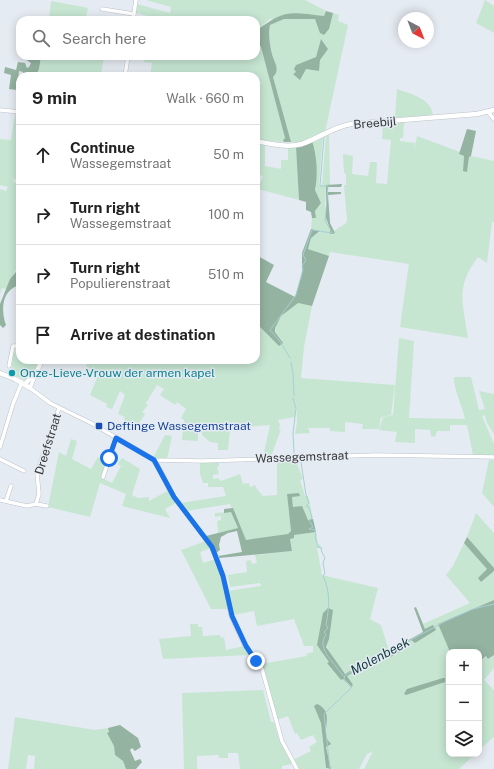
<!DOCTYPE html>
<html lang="en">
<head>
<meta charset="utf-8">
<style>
	body { margin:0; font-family:"Public Sans",sans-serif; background:#f6f6f6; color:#222 }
	.controls { position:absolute; right:12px; bottom:12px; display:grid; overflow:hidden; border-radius:8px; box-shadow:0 2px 10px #0003 }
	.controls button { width:36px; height:36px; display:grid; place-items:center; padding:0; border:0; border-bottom:1px solid #e0e0e0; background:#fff; color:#222; font:20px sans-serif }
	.compass { position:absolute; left:398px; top:12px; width:36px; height:36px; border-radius:50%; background:#fff; box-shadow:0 2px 10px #0003; rotate:138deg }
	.stop { position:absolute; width:12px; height:12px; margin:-9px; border:3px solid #1a73e8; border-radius:50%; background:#fff }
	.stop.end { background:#1a73e8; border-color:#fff; box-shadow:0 1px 4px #0008 }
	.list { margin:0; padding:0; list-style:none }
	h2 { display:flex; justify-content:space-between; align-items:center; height:52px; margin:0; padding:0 16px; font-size:17px }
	h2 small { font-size:13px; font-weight:400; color:#767676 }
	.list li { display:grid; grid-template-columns:26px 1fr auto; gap:12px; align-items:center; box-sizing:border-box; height:60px; padding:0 16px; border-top:1px solid #e0e0e0 }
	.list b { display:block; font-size:15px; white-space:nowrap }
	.list p { margin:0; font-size:13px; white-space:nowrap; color:#767676 }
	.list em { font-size:13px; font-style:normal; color:#767676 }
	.icon { flex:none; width:22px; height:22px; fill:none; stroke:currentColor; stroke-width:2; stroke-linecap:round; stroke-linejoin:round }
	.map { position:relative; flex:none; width:494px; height:769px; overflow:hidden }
	.search { position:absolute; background:#fff; box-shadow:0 2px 10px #0003; left:16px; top:16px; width:244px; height:44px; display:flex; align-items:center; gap:10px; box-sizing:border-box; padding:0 14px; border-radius:12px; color:#767676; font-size:15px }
	.panel { position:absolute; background:#fff; box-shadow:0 2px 10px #0003; left:16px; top:72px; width:244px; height:292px; border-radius:12px }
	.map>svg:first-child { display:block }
	.green { fill:#c6e6d2; fill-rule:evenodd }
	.forest { fill:#94b3a0 }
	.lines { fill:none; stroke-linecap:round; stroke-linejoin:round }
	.stream { stroke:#a6d0d5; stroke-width:1 }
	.street-casing { stroke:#bdc3c9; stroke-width:4.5 }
	.secondary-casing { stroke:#bdc3c9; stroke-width:5.5 }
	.street { stroke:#fff; stroke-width:3.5 }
	.secondary { stroke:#fff; stroke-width:4.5 }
	.route { stroke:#1a73e8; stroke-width:5 }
	.culture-dot { fill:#0f9aa8; stroke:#e5ebf2; stroke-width:1.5 }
	.transit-dot { fill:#1a4fb4; stroke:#e5ebf2; stroke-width:1.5 }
	.labels { text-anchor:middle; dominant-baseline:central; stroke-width:3; stroke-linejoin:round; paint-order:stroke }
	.street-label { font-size:12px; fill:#35373a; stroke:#e5ebf2 }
	.culture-label { font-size:12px; fill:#0d838f; stroke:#e5ebf2; text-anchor:start }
	.transit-label { font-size:12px; fill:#164399; stroke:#e5ebf2; text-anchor:start }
	.water-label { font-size:13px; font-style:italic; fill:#133b3f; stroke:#e5ebf2 }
</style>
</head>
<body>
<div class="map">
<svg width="494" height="769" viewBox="0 0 494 769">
	<rect width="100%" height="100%" fill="#e5ebf2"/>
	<!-- green -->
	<g class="green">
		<path d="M 146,0 L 305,0 L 326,11 L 324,16 L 270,19 L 256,31 L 256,20 L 155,20 L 155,18 L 136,13 L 137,4 L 170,13 L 171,7 Z"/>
		<path d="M 485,0 L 494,6 L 494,33 L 476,23 Z"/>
		<path d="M 51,1 L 88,8 L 85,20 L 49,20 Z"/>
		<path d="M 333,13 L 339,15 L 338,21 L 348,25 L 325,132 L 300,143 L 291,142 L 273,77 C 281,70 274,62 272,54 C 270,46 268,33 270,25 L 284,19 L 315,19 L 327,32 ZM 321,39 L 327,47 L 320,60 L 319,71 L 306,69 L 304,71 L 302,77 L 293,74 L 296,72 L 296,65 L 316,57 Z"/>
		<path d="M 256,40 L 261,47 L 285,138 L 283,140 L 284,142 L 256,140 L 256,76 L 150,76 L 152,63 L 144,62 L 145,56 L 256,56 Z"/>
		<path d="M 41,56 L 104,56 L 101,76 L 36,76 L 39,69 Z"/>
		<path d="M 397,89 C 410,94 432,98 433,116 L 395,118 Z"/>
		<path d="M 15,114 L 20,114 L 20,181 L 14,179 L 13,182 L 20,184 L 20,267 L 15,271 L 6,289 L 2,288 L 0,294 L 0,189 L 6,191 L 8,187 L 0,185 L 0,139 L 11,140 Z"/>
		<path d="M 404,122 L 403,138 L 400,138 L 400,141 L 415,143 L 414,152 L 417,136 L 460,152 L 459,154 L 464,156 L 463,171 L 467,171 L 469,157 L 471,156 L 494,161 L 494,222 L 492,222 L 487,263 L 478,257 C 455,287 463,303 468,338 L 400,327 L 409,263 L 409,264 L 330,252 L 329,256 L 308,249 L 311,238 L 320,232 L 311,229 L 312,218 L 316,218 L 315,211 L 321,203 L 315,190 L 316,184 L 312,141 L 323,136 L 319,185 L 322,185 L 326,135 L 329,133 L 330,185 L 326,185 C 326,200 321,223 335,233 L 334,231 L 346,223 L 347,220 L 344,185 L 346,185 L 346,174 L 344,173 L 343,154 L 353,156 L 352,174 L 368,176 L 370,162 L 377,162 L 376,183 L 387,184 L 391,140 L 382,139 L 383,123 Z"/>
		<path d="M 256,143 L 265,145 L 265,166 L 281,169 L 281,160 L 288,160 L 288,147 L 296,147 L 299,200 L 258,189 L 263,176 L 256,174 Z"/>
		<path d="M 298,303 L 312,306 L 304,347 L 301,378 L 395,385 L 391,415 L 381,417 L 379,429 L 362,429 L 363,424 L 345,422 L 345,432 L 330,431 L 330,428 L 308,428 L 310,433 L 295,434 L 297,422 L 296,400 L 295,417 L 278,420 L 280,425 L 279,430 L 281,429 L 271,457 L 263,457 L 270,425 L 230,428 L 228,450 L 218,450 L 218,443 L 210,442 L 202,435 L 202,431 L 198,431 L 198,441 L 182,440 L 184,420 L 181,418 L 186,409 L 177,402 L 175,405 L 160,395 L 164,389 L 157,385 L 146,403 L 148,405 L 142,412 L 145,414 L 136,428 L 124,421 L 125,417 L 118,414 L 125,395 L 120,391 L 112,409 L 106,407 L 107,404 L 90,395 L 99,373 L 86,366 L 88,360 L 256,360 L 256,323 L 274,341 L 278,336 C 267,323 289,308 298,303 Z"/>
		<path d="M 399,338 L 414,341 L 409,418 L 465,419 C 462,405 454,391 454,377 L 471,377 L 479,410 L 485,409 L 479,391 L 494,394 L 494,434 L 487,423 L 485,415 L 482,416 L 494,444 L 494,455 L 473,455 L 467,425 L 450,425 L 450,431 L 437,431 L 435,437 L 431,436 L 430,430 L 415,429 L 415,443 L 395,442 L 397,432 L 379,430 L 383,417 L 393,415 Z"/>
		<path d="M 17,348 L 20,348 L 20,360 L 39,360 L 34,371 L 25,380 L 11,374 L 13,356 Z"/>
		<path d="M 165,435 L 172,436 L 167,459 L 153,458 Z"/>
		<path d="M 71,439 L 77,441 L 72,459 L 91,469 L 98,457 L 107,460 L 102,478 L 112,483 L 121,466 L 118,464 L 122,458 L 140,469 L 132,495 L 138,498 L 149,497 L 149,501 L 169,490 L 176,503 L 165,509 L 170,518 L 122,506 L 126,494 L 100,483 L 90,517 L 48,507 L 59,452 L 66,456 Z"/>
		<path d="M 489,460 L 494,460 L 494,507 L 482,493 Z"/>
		<path d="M 277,461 L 296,461 L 303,479 L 300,480 L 305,496 L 308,496 L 313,519 L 309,520 L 293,507 L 292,497 L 287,494 L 291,531 L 289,534 L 246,541 L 230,504 L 186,511 L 180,503 L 226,496 L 223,487 L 208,487 L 208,483 L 203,483 L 200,474 L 200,463 L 219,462 L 219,466 L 217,467 L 219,474 L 213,475 L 213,479 L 218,478 L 221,481 L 240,474 L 243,484 L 249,483 L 250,487 L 255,485 L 257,489 L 263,496 L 277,495 Z"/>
		<path d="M 231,512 L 238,528 L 218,533 L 217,521 L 221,520 L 221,516 L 215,517 L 215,513 Z"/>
		<path d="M 476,513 L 494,533 L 494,568 L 467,537 Z"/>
		<path d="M 316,532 L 318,545 L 320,544 L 321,548 L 317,548 L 322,575 L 378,588 L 370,619 L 381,625 L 389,651 L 377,655 L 345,674 L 329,653 L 326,643 L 317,645 L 330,662 L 327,663 L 341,680 L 343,679 L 353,685 L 346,676 L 373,661 L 382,657 L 391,657 L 401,651 L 401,646 L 411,640 L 413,643 L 425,629 L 423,624 L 470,603 L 446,575 L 453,566 L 464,543 L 488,569 L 481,582 L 494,571 L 494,600 L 438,624 L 450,652 L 449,754 L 475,754 L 459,769 L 364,769 L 373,751 L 367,754 L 359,769 L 331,769 C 322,749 332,728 323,708 L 321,723 L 326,769 L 299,769 L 293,760 L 311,751 L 309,747 L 317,742 L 313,735 L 301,740 L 297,733 L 295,734 L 288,716 L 277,720 L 266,677 L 261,664 L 307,656 L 306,654 L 313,652 L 313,646 L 304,646 L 294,619 L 257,626 L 254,611 L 233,615 L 228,591 L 261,586 L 260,583 L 230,587 L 228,575 L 247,572 L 246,561 L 251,560 L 252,564 L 257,563 L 255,555 L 292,551 L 290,538 L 293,535 Z"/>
		<path d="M 206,541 L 211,548 L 200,552 L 203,563 L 216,559 L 224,584 L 228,609 L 211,609 L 181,550 Z"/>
		<path d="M 190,624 L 198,624 L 198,627 L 202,627 L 203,636 L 220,635 L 221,638 L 224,637 L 226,650 L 244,646 L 249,655 L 163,659 L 159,639 L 191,636 Z"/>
		<path d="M 494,655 L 494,668 L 484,680 L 494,690 L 494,737 L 479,750 L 479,662 L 487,656 L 489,659 Z"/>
		<path d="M 263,690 L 271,722 L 274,722 L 279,739 L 292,764 L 282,766 L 282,769 L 240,769 L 238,753 L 228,753 L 228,758 L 219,758 L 218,755 L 197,756 L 197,769 L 184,769 L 182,693 Z"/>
		<path d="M 15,717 L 95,730 L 108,728 L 110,732 L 108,734 L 114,746 L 115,755 L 123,761 L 126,769 L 34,769 L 35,756 L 28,755 L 26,769 L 8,769 Z"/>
	</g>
	<!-- forest -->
	<g class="forest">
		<path d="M 326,11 L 333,13 L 329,29 L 324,35 L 320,33 L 315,19 L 284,19 L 270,25 C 268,33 270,46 272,54 C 274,62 281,70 273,77 L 291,142 L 284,142 L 283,140 L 285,138 L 261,47 L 256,40 L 256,31 C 285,9 289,12 324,16 Z"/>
		<path d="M 321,39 L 328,49 L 320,60 L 319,71 L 306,69 L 300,80 L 293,74 L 296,72 L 294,69 L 296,65 L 316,57 Z"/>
		<path d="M 26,56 L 41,56 L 39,69 L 36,76 L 24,76 L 23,72 L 19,71 L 17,90 L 9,89 L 11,75 L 4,73 L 5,67 L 16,70 L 18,62 L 25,63 L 27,68 L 29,67 L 31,63 L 25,59 Z"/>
		<path d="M 467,129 L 476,131 L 471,156 L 469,157 L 467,172 L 463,171 L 464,156 L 459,154 Z"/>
		<path d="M 312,141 C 317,156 318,175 315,190 L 321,203 L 315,211 L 316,218 L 312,218 L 311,212 L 306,210 L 306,202 L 299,200 L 296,147 Z"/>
		<path d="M 342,184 L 341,187 L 328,187 L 328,192 L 341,192 L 341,194 L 328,195 L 330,223 L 335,233 L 332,234 L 330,234 L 330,229 L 326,218 L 326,185 Z"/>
		<path d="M 311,229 L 320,231 L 311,238 L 308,249 L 329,256 L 312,306 L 298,303 L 281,316 L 275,328 L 275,332 L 283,343 L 279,346 L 256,323 L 256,261 L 258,256 L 274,265 L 266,282 L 295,297 L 302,274 L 302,253 Z"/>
		<path d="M 20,267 L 20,271 L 16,274 L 20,281 L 20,285 C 1,290 1,310 6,325 L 3,328 L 0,325 L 0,304 L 10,279 Z"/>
		<path d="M 299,493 L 300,496 L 292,497 L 293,507 L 302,506 L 308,520 L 313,519 L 316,532 L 294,535 L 294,538 L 290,539 L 292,551 L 219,558 L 218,556 L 242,552 L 237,531 L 228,533 L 221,537 L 219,545 L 220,550 L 216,553 L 206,536 L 238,528 L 231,512 L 224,513 L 224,509 L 233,508 L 246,540 L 288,534 L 291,531 L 287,494 Z"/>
		<path d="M 467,537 L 494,568 L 494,571 L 481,582 L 478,578 L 487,569 L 464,543 Z"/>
		<path d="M 494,600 L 494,655 L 488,659 L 486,656 L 479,662 L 479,652 L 450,652 L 438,624 Z"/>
		<path d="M 416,607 L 425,629 L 433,625 L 436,630 L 415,643 L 411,640 L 401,646 L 401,651 L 389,658 L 382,657 L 373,661 L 347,676 L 353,685 L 351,687 L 343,679 L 341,680 L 327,663 L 329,662 L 317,645 L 323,613 L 328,608 L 333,610 L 329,639 L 326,647 L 345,674 C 370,659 397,647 423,632 L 414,608 Z"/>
		<path d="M 443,678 L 445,678 L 445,682 L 406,695 L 404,694 L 407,689 Z"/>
		<path d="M 317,704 C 334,711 323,728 327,739 C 328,741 330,742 331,744 L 326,747 L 331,769 L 326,768 L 321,723 L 314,706 Z"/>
		<path d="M 120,725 L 138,738 L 141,747 L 135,751 L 132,748 L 130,750 L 135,761 L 140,759 L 142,762 L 136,769 L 126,769 L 123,761 L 115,755 L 114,746 L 107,733 L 109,732 L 108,728 Z"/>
	</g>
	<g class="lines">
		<!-- stream -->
		<g class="stream">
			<path d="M 290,358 L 279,340 L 270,330 L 296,295 L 303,269 L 302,266 L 306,260 L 303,255 L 312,230 L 332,233 L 332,232 L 325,221 L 328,186 L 320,186 L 324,137"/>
			<path d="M 291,362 L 293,373 L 294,395"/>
			<path d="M 293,398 L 296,408 L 293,433 L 294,453"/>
			<path d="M 301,462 L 306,495 L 309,503 L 306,506 L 309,507 L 312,518 L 309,520 L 313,527 L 309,529 L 315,530 L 316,535 L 315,536 L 318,547 L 322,548 L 321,550 L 325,558 L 323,563 L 325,573 L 323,576 C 331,592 329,608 326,625 L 328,628 L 324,632 L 326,635 C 315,649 337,665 343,676"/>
			<path d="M 330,769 L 324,714 L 352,687 L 344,679 L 345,675 L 446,621 L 473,609 L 494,604"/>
		</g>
		<!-- street casing -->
		<g class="street-casing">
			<g id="street">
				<path d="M 102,9 L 134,14"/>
				<path d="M 133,20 L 136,0"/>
				<path d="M 125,76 L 128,56"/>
				<path d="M 0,110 L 20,112"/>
				<path d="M 488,112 L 494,119"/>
				<path d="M 9,366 L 13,346 L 20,346"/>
				<path d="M 37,371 L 30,388 L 50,403 L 91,423 L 155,460 L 202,461 L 376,455 L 494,457"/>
				<path d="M 0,447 L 13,404 L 22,382"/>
				<path d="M 0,459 L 24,471"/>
				<path d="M 155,460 L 174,497 L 208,542 L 217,557 L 226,589 L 231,616 L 245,646 L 262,669 L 282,741 L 297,769"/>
				<path d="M 103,477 L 116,438"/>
				<path d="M 0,500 L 27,506 L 36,504 L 47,506"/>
				<path d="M 6,501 L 11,486"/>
				<path d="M 36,504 L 39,494 L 37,473 L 59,408"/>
			</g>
		</g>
		<!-- secondary casing -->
		<g class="secondary-casing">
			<g id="secondary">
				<path d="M 256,141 C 271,144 287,148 302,144 C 319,138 333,127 351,124 L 477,114 L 494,110"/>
				<path d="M 0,373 L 15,379 L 30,388"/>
				<path d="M 25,384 L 37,371 L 42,360"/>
			</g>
		</g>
		<!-- street -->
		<use href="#street" class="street"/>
		<!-- secondary -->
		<use href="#secondary" class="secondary"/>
	</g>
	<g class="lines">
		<!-- route -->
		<path class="route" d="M 109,458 L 116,438 L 154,460 L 174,497 L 212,547 L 223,576 L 232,616 L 246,646 L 256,661"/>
	</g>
	<!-- markers -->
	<circle class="culture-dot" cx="12" cy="373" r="4"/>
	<rect class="transit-dot" x="95" y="422" width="8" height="8" rx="2"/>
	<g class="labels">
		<!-- street labels -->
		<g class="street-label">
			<text transform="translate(375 123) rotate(-5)">Breebijl</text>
			<text transform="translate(48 444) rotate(-73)">Dreefstraat</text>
			<text transform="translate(302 457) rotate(-2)">Wassegemstraat</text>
		</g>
		<!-- culture labels -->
		<g class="culture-label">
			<text x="20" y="373">Onze-Lieve-Vrouw der armen kapel</text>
		</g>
		<!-- transit labels -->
		<g class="transit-label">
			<text x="107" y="426">Deftinge Wassegemstraat</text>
		</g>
		<!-- water labels -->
		<g class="water-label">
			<text transform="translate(380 656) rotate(-28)">Molenbeek</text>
		</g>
	</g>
</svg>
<div class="controls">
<button>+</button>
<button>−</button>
<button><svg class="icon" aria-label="layers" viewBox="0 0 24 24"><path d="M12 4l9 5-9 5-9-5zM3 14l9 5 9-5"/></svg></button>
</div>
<svg class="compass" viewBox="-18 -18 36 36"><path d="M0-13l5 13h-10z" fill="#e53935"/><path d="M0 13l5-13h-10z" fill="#767676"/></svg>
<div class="stop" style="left:109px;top:458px"></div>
<div class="stop end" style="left:256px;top:661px"></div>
<div class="search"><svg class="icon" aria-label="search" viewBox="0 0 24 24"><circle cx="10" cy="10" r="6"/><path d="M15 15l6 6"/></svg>Search here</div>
<section class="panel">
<h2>9 min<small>Walk · 660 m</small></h2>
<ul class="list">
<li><svg class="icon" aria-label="ahead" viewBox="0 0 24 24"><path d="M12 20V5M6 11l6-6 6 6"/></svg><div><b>Continue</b><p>Wassegemstraat</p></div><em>50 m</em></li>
<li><svg class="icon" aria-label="right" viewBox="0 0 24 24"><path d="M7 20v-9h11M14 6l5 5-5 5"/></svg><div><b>Turn right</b><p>Wassegemstraat</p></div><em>100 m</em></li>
<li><svg class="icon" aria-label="right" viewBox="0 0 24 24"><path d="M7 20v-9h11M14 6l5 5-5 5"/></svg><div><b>Turn right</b><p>Populierenstraat</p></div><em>510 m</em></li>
<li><svg class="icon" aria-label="arrive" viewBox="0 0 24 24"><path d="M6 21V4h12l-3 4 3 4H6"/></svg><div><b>Arrive at destination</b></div></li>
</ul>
</section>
</div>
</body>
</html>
